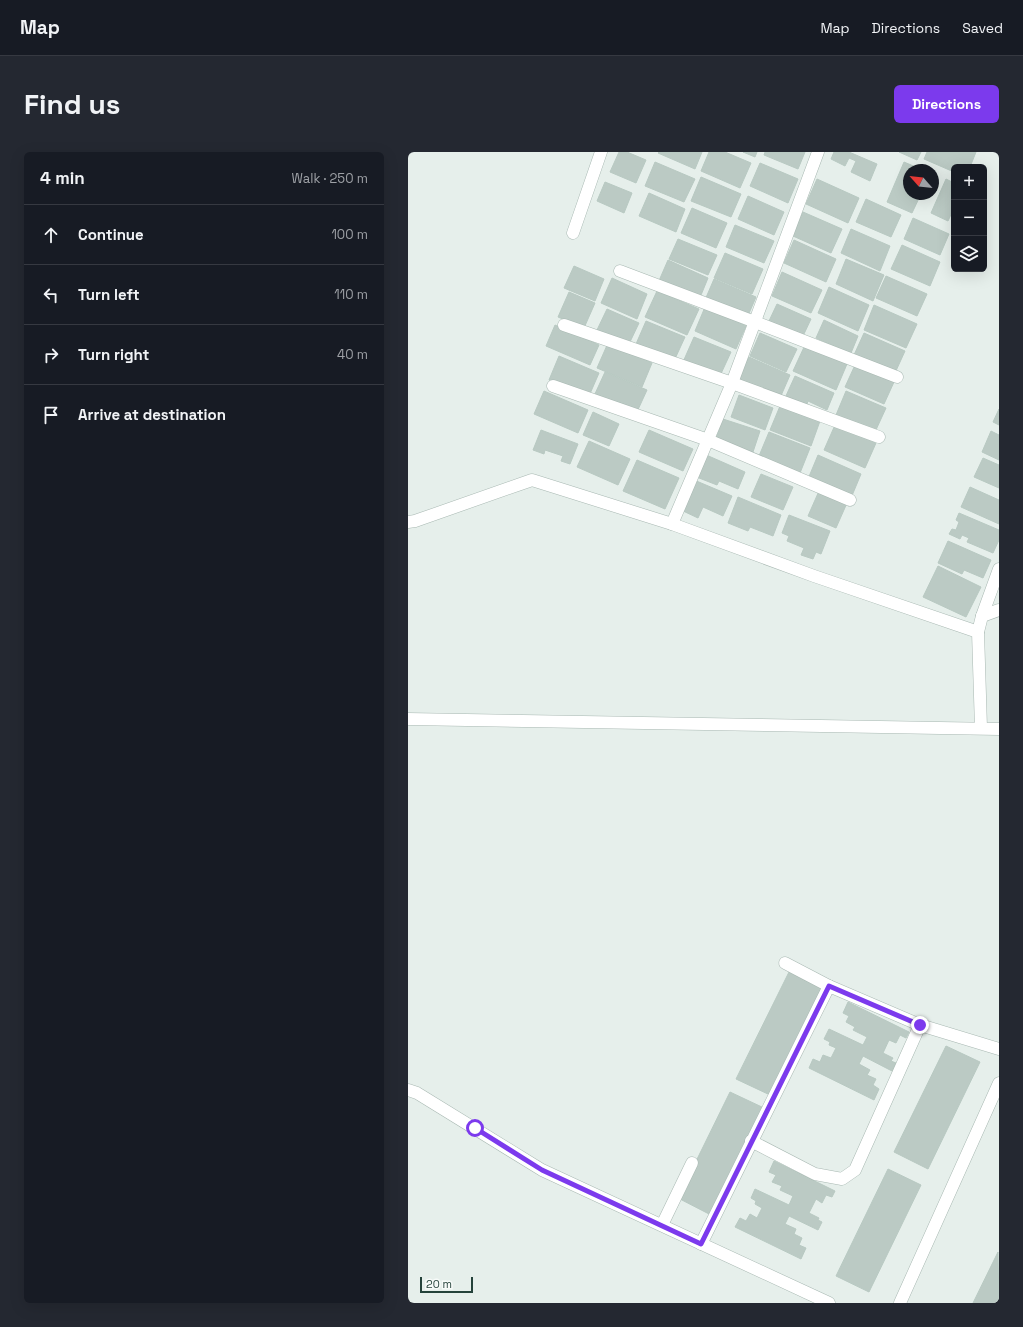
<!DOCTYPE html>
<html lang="en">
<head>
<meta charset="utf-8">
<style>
	body { margin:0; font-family:"Space Grotesk",sans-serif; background:#242831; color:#f1f3f6 }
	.controls { position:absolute; right:12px; top:12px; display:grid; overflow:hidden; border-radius:6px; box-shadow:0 4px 16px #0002 }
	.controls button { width:36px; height:36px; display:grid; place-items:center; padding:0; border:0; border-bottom:1px solid #363941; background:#171b24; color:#f1f3f6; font:20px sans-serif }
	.compass { position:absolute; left:495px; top:12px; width:36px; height:36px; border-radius:50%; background:#171b24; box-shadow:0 4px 16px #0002; rotate:297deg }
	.scale { position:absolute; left:12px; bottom:10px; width:53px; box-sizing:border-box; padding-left:4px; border:2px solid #24423a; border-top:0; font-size:11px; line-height:14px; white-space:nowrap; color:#24423a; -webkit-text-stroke:3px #f7fbf9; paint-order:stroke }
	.stop { position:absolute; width:12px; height:12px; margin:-9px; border:3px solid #7c3aed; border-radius:50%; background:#fff }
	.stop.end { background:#7c3aed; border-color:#fff; box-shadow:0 1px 4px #0008 }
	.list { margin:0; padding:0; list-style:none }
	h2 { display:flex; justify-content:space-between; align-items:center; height:52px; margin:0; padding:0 16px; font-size:17px }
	h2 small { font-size:13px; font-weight:400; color:#9ea1a6 }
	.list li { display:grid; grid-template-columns:26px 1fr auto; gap:12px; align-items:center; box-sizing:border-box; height:60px; padding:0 16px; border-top:1px solid #363941 }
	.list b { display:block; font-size:15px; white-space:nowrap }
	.list em { font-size:13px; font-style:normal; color:#9ea1a6 }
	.icon { flex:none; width:22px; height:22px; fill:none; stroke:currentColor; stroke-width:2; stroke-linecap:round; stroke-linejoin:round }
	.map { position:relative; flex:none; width:591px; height:1151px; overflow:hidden; border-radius:6px }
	header { display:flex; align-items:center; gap:24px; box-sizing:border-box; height:56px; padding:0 20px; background:#171b24; border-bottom:1px solid #363941 }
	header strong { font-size:19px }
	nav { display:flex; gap:22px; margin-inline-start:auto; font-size:14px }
	.intro { display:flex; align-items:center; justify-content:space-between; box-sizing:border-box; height:96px; padding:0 24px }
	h1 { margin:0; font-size:28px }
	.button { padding:10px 18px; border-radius:6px; background:#7c3aed; color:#fff; font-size:14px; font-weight:700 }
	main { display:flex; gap:24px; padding:0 24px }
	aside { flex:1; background:#171b24; border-radius:6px; box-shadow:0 4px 16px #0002 }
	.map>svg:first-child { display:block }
	.building { fill:#bbcac4; stroke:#b8c9c2 }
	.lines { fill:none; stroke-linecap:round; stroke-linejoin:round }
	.minor-casing { stroke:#a8b8b2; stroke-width:13 }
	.minor { stroke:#fff; stroke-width:12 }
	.route { stroke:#7c3aed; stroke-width:5 }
</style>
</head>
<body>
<header>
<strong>Map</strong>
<nav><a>Map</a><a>Directions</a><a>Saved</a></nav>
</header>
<div class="intro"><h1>Find us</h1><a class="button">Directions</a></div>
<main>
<aside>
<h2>4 min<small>Walk · 250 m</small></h2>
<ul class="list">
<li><svg class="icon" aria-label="ahead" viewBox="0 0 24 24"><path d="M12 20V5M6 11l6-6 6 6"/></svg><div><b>Continue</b></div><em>100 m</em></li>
<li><svg class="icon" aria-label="left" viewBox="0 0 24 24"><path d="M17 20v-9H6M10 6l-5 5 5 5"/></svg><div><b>Turn left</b></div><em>110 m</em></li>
<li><svg class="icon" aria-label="right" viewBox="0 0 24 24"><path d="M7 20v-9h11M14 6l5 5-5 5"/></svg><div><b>Turn right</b></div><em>40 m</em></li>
<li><svg class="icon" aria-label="arrive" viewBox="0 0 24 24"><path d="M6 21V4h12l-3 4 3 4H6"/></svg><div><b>Arrive at destination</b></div></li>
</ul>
</aside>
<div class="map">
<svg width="591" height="1151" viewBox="0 0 591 1151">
	<rect width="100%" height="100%" fill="#e6efeb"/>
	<!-- building -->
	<g class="building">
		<path d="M 211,0 L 219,0 L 238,8 L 228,31 L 202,20 Z"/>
		<path d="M 251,0 L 294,0 L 287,17 L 250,1 Z"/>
		<path d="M 301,0 L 317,0 L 343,11 L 332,36 L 293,19 Z"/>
		<path d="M 335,0 L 349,0 L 347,5 Z"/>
		<path d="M 357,0 L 397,0 L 390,17 L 356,3 Z"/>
		<path d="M 426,0 L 441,0 L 469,12 L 462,29 L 443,20 L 448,9 L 441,6 L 437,14 L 423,7 Z"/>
		<path d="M 491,0 L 513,0 L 509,8 Z"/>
		<path d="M 519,0 L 568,0 L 562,15 L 546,15 L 546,20 L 516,7 Z"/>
		<path d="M 247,10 L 287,27 L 276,50 L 237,34 Z"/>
		<path d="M 496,10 L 515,18 L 501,18 L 501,42 L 513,42 L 504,61 L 479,50 Z"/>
		<path d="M 352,11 L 390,27 L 380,51 L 342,34 Z"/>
		<path d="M 293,25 L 333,42 L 323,65 L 283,49 Z"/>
		<path d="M 409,27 L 451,46 L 440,71 L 398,52 Z"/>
		<path d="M 538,27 L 546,31 L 546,56 L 540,69 L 523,61 Z"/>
		<path d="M 197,30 L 224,41 L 216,61 L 189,49 Z"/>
		<path d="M 241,41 L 277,57 L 268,80 L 231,64 Z"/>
		<path d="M 340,44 L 376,60 L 366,83 L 330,67 Z"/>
		<path d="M 458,47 L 493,63 L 483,85 L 448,70 Z"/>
		<path d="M 284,56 L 319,71 L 308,96 L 273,81 Z"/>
		<path d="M 395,60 L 434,77 L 423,101 L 385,84 Z"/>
		<path d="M 505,66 L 541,82 L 532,103 L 496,87 Z"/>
		<path d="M 327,73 L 366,89 L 356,111 L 318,95 Z"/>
		<path d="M 443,77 L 482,94 L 472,119 L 433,101 Z"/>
		<path d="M 270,87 L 309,103 L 300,123 L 261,107 Z"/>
		<path d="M 386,88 L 428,107 L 418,130 L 376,111 Z"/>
		<path d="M 494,93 L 532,110 L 522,134 L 483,117 Z"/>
		<path d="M 317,101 L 355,117 L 344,142 L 306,126 Z"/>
		<path d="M 438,107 L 476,123 L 465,149 L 428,132 Z"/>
		<path d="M 260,108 L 300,126 L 291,148 L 250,131 Z"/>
		<path d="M 166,114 L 196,127 L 187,149 L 156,136 Z"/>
		<path d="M 374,120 L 414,138 L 403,161 L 364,144 Z"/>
		<path d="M 478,124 L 519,142 L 509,164 L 468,146 Z"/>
		<path d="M 204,126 L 239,142 L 229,167 L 193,151 Z"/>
		<path d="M 306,127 L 348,145 L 339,166 L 297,148 Z"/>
		<path d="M 421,135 L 461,153 L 450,179 L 410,161 Z"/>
		<path d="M 249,139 L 291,157 L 279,183 L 237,165 Z"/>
		<path d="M 161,140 L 187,151 L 176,176 L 150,165 Z"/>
		<path d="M 369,152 L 403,167 L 395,184 L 361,169 Z"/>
		<path d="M 466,153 L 509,172 L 498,196 L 456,178 Z"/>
		<path d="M 297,155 L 338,174 L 328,197 L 287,179 Z"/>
		<path d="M 199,157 L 231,171 L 221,192 L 189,178 Z"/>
		<path d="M 416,168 L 450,184 L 443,201 L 408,186 Z"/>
		<path d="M 238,169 L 277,185 L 266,209 L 228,192 Z"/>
		<path d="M 147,173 L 191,193 L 182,213 L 138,194 Z"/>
		<path d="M 352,181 L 389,197 L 378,220 L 342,204 Z"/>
		<path d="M 456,181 L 497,199 L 487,221 L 446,203 Z"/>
		<path d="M 286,185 L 323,200 L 311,226 L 275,210 Z"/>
		<path d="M 200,191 L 244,211 L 234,235 L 189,216 Z"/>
		<path d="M 397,193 L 439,212 L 428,238 L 385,219 Z"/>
		<path d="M 151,204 L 191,221 L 181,244 L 141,228 Z"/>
		<path d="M 341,205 L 382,223 L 372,246 L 331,228 Z"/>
		<path d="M 447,213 L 486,230 L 476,252 L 437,235 Z"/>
		<path d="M 197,220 L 239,238 L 228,262 L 186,244 Z"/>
		<path d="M 387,224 L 426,241 L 419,258 L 400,249 L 398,255 L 377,246 Z"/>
		<path d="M 136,239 L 180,258 L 170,281 L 126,262 Z"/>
		<path d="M 438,239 L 478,256 L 467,280 L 428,263 Z"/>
		<path d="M 331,243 L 365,256 L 357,278 L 323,265 Z"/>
		<path d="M 372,254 L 412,269 L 403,294 L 362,278 Z"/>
		<path d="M 591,257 L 591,273 L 585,270 Z"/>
		<path d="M 185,260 L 211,272 L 201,294 L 175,283 Z"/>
		<path d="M 315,267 L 352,279 L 344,303 L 307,290 Z"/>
		<path d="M 427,273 L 468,291 L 457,316 L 416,298 Z"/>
		<path d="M 133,278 L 170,292 L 162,312 L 153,309 L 155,304 L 137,298 L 136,302 L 125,298 Z"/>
		<path d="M 241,278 L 285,297 L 275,319 L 231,300 Z"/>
		<path d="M 583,279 L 591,283 L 591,308 L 574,300 Z"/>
		<path d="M 361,280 L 402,296 L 392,321 L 351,304 Z"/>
		<path d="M 181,289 L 222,307 L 210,333 L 169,315 Z"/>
		<path d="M 296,302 L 337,320 L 330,337 L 311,329 L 309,333 L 286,324 Z"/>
		<path d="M 410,303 L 453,322 L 443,346 L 400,327 Z"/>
		<path d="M 575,306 L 591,313 L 591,336 L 566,325 Z"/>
		<path d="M 229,308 L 271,326 L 257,357 L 215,339 Z"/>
		<path d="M 353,322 L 385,335 L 375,358 L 343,345 Z"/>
		<path d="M 286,328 L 324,344 L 315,364 L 295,355 L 290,366 L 273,358 Z"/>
		<path d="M 562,335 L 591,348 L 591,372 L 553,355 Z"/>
		<path d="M 411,339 L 439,351 L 428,376 L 400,364 Z"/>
		<path d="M 330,345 L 373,363 L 365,384 L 342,375 L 340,379 L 320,371 Z"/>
		<path d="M 551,361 L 591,378 L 591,388 L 585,401 L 559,390 L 561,386 L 554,383 L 552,387 L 541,382 L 544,377 L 548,378 L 551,370 L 548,368 Z"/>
		<path d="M 381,363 L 422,379 L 413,402 L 408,400 L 405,407 L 393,403 L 396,396 L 379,389 L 381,384 L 374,381 Z"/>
		<path d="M 540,389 L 583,408 L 575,426 L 556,418 L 554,422 L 530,411 Z"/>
		<path d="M 530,414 L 573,435 L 558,465 L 515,445 Z"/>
		<path d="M 381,820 L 414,836 L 362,943 L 328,927 Z"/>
		<path d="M 440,850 L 501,880 L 498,886 L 492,883 L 488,891 L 481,888 L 475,901 L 485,906 L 483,909 L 488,911 L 484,919 L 455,904 L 451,912 L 462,918 L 459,923 L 468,927 L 465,933 L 471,937 L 466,948 L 401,916 L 405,907 L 412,910 L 415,903 L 423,906 L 428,896 L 421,893 L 422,890 L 416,887 L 421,877 L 455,893 L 459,885 L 445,878 L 447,875 L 438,870 L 441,864 L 435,861 Z"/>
		<path d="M 538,894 L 572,910 L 520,1017 L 486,1000 Z"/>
		<path d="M 322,940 L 356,956 L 303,1063 L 270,1046 Z"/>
		<path d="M 366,1009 L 427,1039 L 424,1045 L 418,1043 L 414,1051 L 408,1047 L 401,1061 L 411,1066 L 410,1068 L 414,1070 L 410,1078 L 381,1064 L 377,1072 L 388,1077 L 386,1082 L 394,1086 L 391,1093 L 398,1096 L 393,1107 L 327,1075 L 332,1066 L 338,1069 L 342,1062 L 349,1066 L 354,1056 L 347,1052 L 348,1049 L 343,1046 L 347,1037 L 381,1053 L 385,1044 L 372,1038 L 374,1034 L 364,1030 L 368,1023 L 361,1020 Z"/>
		<path d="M 480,1017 L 513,1033 L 461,1140 L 428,1124 Z"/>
		<path d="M 590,1100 L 591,1151 L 565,1151 Z"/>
	</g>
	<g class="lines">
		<!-- minor casing -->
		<g class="minor-casing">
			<g id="minor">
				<path d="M 165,81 L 193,0"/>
				<path d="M 212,119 L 347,170 L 489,225"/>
				<path d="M 156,173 L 324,231 L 471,285"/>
				<path d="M 145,234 L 300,288 L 442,348"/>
				<path d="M 0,370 L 7,369 L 124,328 L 264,372 L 406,424 L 570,480 L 573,576"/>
				<path d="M 264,372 L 324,231 L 410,0"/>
				<path d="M 574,464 L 591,458"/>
				<path d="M 570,480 L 574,464 L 591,417"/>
				<path d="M 0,567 L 591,577"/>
				<path d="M 377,811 L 421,834"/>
				<path d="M 512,873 L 591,897"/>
				<path d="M 0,938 L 9,941 L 134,1018 L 421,1151"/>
				<path d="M 254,1073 L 284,1011"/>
				<path d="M 293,1092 L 421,834 L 512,873 L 447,1018 L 434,1027 L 407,1022 L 343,989"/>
				<path d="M 492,1151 L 591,931"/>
			</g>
		</g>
		<!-- minor -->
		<use href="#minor" class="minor"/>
	</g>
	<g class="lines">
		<!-- route -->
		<path class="route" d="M 67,976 L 134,1018 L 293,1092 L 421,834 L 512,873"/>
	</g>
</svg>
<div class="controls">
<button>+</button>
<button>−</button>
<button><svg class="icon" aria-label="layers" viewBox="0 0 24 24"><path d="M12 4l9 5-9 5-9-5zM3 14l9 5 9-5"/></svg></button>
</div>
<svg class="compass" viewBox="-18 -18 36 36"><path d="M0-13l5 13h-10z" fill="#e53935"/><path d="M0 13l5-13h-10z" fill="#9ea1a6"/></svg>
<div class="scale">20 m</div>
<div class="stop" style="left:67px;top:976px"></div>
<div class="stop end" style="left:512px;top:873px"></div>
</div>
</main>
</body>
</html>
